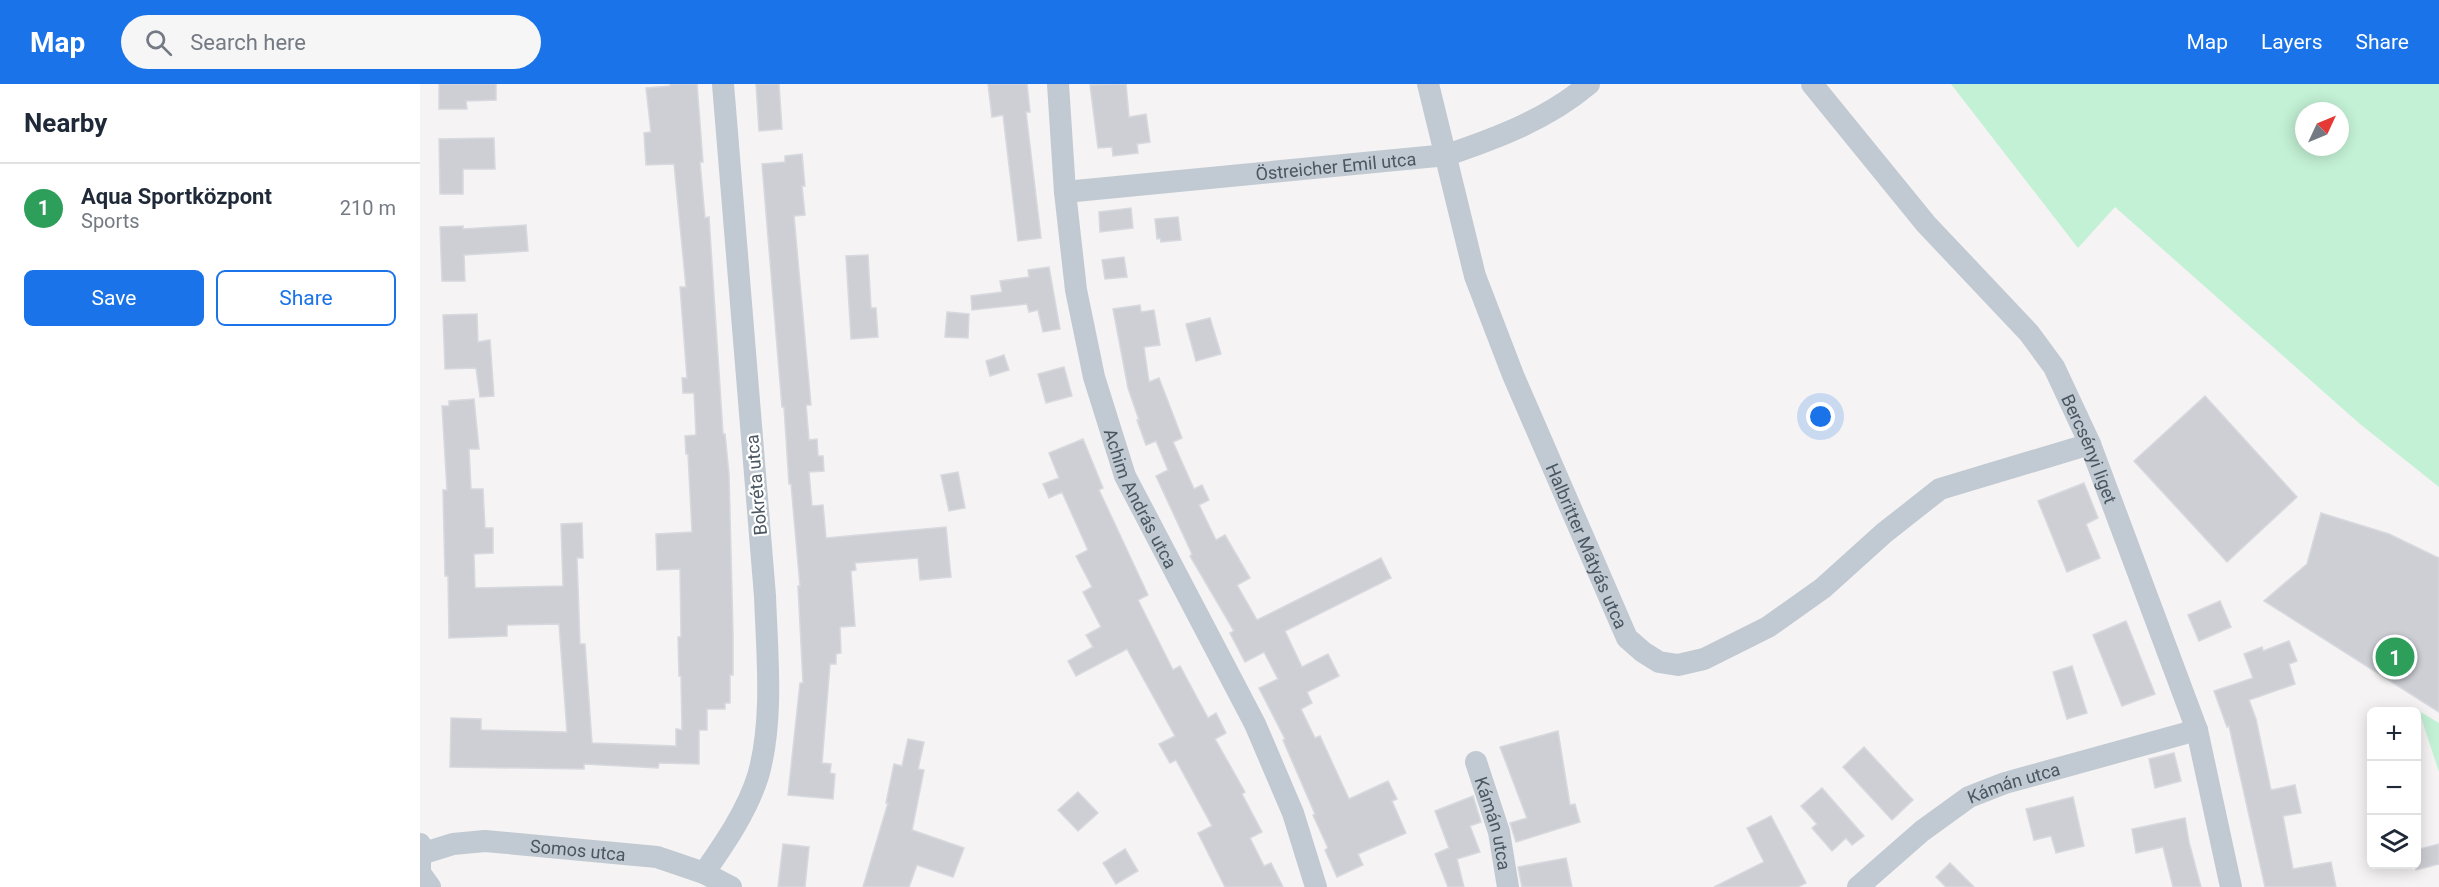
<!DOCTYPE html>
<html lang="en">
<head>
<meta charset="utf-8">
<style>
	body { margin:0; font-family:Roboto,sans-serif; background:#f6f6f7; color:#1f2937 }
	.controls { position:absolute; right:18px; bottom:18px; display:grid; overflow:hidden; border-radius:9px; box-shadow:0 3px 15px #0003 }
	.controls button { width:54px; height:54px; display:grid; place-items:center; padding:0; border:0; border-bottom:2px solid #e0e1e3; background:#fff; color:#1f2937; font:30px sans-serif }
	.compass { position:absolute; left:1875px; top:18px; width:54px; height:54px; border-radius:50%; background:#fff; box-shadow:0 3px 15px #0003; rotate:46deg }
	.you { position:absolute; left:1401px; top:333px; width:21px; height:21px; margin:-15px; border:4px solid #fff; border-radius:50%; background:#1a73e8; box-shadow:0 0 0 9px #1a73e833 }
	.badge { display:grid; place-items:center; width:39px; height:39px; border-radius:50%; background:#1a73e8; color:#fff; font-size:20px; font-weight:700 }
	.pin { position:absolute; translate:-50% -50%; border:3px solid #fff; box-shadow:0 2px 6px #0006 }
	.list { margin:0; padding:0; list-style:none }
	h2 { display:flex; justify-content:space-between; align-items:center; height:78px; margin:0; padding:0 24px; font-size:26px }
	h2 small { font-size:20px; font-weight:400; color:#747a83 }
	.list li { display:grid; grid-template-columns:39px 1fr auto; gap:18px; align-items:center; box-sizing:border-box; height:90px; padding:0 24px; border-top:2px solid #e0e1e3 }
	.list b { display:block; font-size:22px; white-space:nowrap }
	.list p { margin:0; font-size:20px; white-space:nowrap; color:#747a83 }
	.list em { font-size:20px; font-style:normal; color:#747a83 }
	.actions { display:flex; gap:12px; padding:18px 24px }
	.actions a { flex:1; padding:14px 0; border:2px solid #1a73e8; border-radius:9px; text-align:center; font-size:21px; color:#1a73e8 }
	.actions .main { background:#1a73e8; color:#fff }
	.icon { flex:none; width:33px; height:33px; fill:none; stroke:currentColor; stroke-width:2; stroke-linecap:round; stroke-linejoin:round }
	.map { position:relative; flex:none; width:2019px; height:803px; overflow:hidden }
	header { display:flex; align-items:center; gap:36px; box-sizing:border-box; height:84px; padding:0 30px; background:#1a73e8; color:#fff }
	header strong { font-size:28px }
	nav { display:flex; gap:33px; margin-inline-start:auto; font-size:21px }
	.search { width:420px; height:54px; background:#f6f6f7; display:flex; align-items:center; gap:15px; box-sizing:border-box; padding:0 21px; border-radius:33px; color:#747a83; font-size:22px }
	main { display:flex }
	aside { flex:1; background:#fff }
	.map>svg:first-child { display:block }
	.green { fill:#c3f1d5; fill-rule:evenodd }
	.building { fill:#cdcfd5; stroke:#d7d9de; stroke-width:1.5 }
	.lines { fill:none; stroke-linecap:round; stroke-linejoin:round }
	.minor { stroke:#c1cad2; stroke-width:22 }
	.labels { text-anchor:middle; dominant-baseline:central; stroke-width:4.5; stroke-linejoin:round; paint-order:stroke }
	.street-label { font-size:18px; fill:#4a5661; stroke:#fff }
</style>
</head>
<body>
<header>
<strong>Map</strong>
<div class="search"><svg class="icon" aria-label="search" viewBox="0 0 24 24"><circle cx="10" cy="10" r="6"/><path d="M15 15l6 6"/></svg>Search here</div>
<nav><a>Map</a><a>Layers</a><a>Share</a></nav>
</header>
<main>
<aside>
<h2>Nearby<small></small></h2>
<ul class="list">
<li><span class="badge" style="background:#2e9e5b">1</span><div><b>Aqua Sportközpont</b><p>Sports</p></div><em>210 m</em></li>
</ul>
<div class="actions"><a class="main">Save</a><a>Share</a></div>
</aside>
<div class="map">
<svg width="2019" height="803" viewBox="0 0 2019 803">
	<rect width="100%" height="100%" fill="#f5f3f3"/>
	<!-- green -->
	<g class="green">
		<path d="M 1531,0 L 2019,0 L 2019,403 L 1940,340 L 1695,123 L 1658,164 ZM 1884,27 L 1920,27 L 1920,63 L 1884,63 Z"/>
		<path d="M 1999,627 L 2019,639 L 2019,688 Z"/>
	</g>
	<!-- building -->
	<g class="building">
		<path d="M 19,0 L 76,0 L 76,16 L 46,17 L 47,25 L 19,25 Z"/>
		<path d="M 250,0 L 277,0 L 283,78 L 280,78 L 285,134 L 289,133 L 303,350 L 305,350 L 309,390 L 313,549 L 313,591 L 310,591 L 310,619 L 305,619 L 305,625 L 287,625 L 287,646 L 279,646 L 279,680 L 239,679 L 238,684 L 164,680 L 164,685 L 30,683 L 31,634 L 61,635 L 61,646 L 147,648 L 139,540 L 87,541 L 87,552 L 29,554 L 28,492 L 25,492 L 23,406 L 27,406 L 22,322 L 29,322 L 29,317 L 54,315 L 59,365 L 49,365 L 51,405 L 63,405 L 65,444 L 73,444 L 73,469 L 54,470 L 55,504 L 143,502 L 141,440 L 162,439 L 163,474 L 157,474 L 160,560 L 165,560 L 172,659 L 256,662 L 256,645 L 262,646 L 261,592 L 259,592 L 258,553 L 261,553 L 260,485 L 237,486 L 236,450 L 272,448 L 268,370 L 266,370 L 265,352 L 276,351 L 274,309 L 263,309 L 262,294 L 267,294 L 260,203 L 266,203 L 254,80 L 226,81 L 224,49 L 231,48 L 226,4 L 250,2 Z"/>
		<path d="M 336,0 L 359,0 L 362,45 L 339,47 Z"/>
		<path d="M 568,0 L 607,0 L 610,28 L 606,28 L 621,154 L 598,157 L 583,31 L 572,33 Z"/>
		<path d="M 706,0 L 709,33 L 726,30 L 730,58 L 717,60 L 718,69 L 693,72 L 692,63 L 678,64 L 670,1 Z"/>
		<path d="M 74,54 L 75,85 L 43,85 L 43,110 L 20,110 L 19,55 Z"/>
		<path d="M 382,70 L 385,102 L 382,102 L 385,131 L 374,132 L 391,321 L 386,321 L 389,356 L 397,355 L 398,372 L 403,372 L 404,387 L 389,388 L 392,422 L 403,421 L 406,454 L 526,443 L 531,493 L 500,496 L 498,474 L 435,479 L 436,486 L 431,487 L 435,542 L 420,543 L 421,569 L 416,570 L 416,580 L 410,580 L 402,679 L 411,680 L 410,689 L 415,690 L 413,715 L 368,711 L 380,599 L 383,599 L 378,502 L 380,502 L 371,400 L 369,400 L 364,323 L 362,323 L 342,80 L 365,78 L 365,72 Z"/>
		<path d="M 711,124 L 713,144 L 680,148 L 679,128 Z"/>
		<path d="M 758,133 L 761,156 L 741,158 L 740,154 L 737,155 L 735,135 Z"/>
		<path d="M 106,141 L 108,167 L 44,171 L 45,197 L 22,197 L 20,143 L 43,142 L 43,145 Z"/>
		<path d="M 448,171 L 451,224 L 456,224 L 458,253 L 431,255 L 426,172 Z"/>
		<path d="M 704,173 L 707,193 L 685,195 L 682,176 Z"/>
		<path d="M 629,183 L 640,245 L 623,248 L 618,226 L 609,228 L 607,220 L 552,226 L 551,212 L 582,208 L 580,197 L 609,193 L 608,186 Z"/>
		<path d="M 720,221 L 721,228 L 734,226 L 740,261 L 724,263 L 729,298 L 739,294 L 762,354 L 753,358 L 774,405 L 782,401 L 789,416 L 779,421 L 796,456 L 805,451 L 830,494 L 817,501 L 837,536 L 961,474 L 971,494 L 865,547 L 882,583 L 908,570 L 919,592 L 887,608 L 892,619 L 881,625 L 895,654 L 900,652 L 929,715 L 968,697 L 977,715 L 972,717 L 986,749 L 938,770 L 943,781 L 917,793 L 905,766 L 908,764 L 893,731 L 895,730 L 863,656 L 865,655 L 839,604 L 858,595 L 844,568 L 825,578 L 810,549 L 814,547 L 770,472 L 772,470 L 736,392 L 748,386 L 736,357 L 726,361 L 717,336 L 719,336 L 708,304 L 693,225 Z"/>
		<path d="M 527,228 L 549,230 L 548,254 L 525,253 Z"/>
		<path d="M 57,230 L 58,258 L 70,256 L 74,312 L 60,313 L 56,284 L 25,285 L 23,231 Z"/>
		<path d="M 790,234 L 801,270 L 776,277 L 766,240 Z"/>
		<path d="M 584,271 L 589,286 L 570,292 L 566,277 Z"/>
		<path d="M 644,283 L 652,312 L 626,319 L 618,290 Z"/>
		<path d="M 1785,312 L 1877,413 L 1807,478 L 1714,377 Z"/>
		<path d="M 663,355 L 683,404 L 679,406 L 728,511 L 718,516 L 753,586 L 760,582 L 788,634 L 796,629 L 806,649 L 795,655 L 825,708 L 822,710 L 842,748 L 830,754 L 844,782 L 851,779 L 863,803 L 805,803 L 778,749 L 792,742 L 756,676 L 750,679 L 739,660 L 755,652 L 707,565 L 656,592 L 648,577 L 673,563 L 666,551 L 681,543 L 663,508 L 672,503 L 656,472 L 668,466 L 642,408 L 629,414 L 623,400 L 639,394 L 629,369 Z"/>
		<path d="M 538,388 L 545,424 L 529,427 L 521,391 Z"/>
		<path d="M 1664,399 L 1678,434 L 1666,440 L 1680,474 L 1647,488 L 1618,417 Z"/>
		<path d="M 1901,429 L 1969,450 L 2019,474 L 2019,628 L 1844,517 L 1887,480 Z"/>
		<path d="M 1800,517 L 1811,543 L 1779,557 L 1768,531 Z"/>
		<path d="M 1706,537 L 1735,610 L 1702,622 L 1673,551 Z"/>
		<path d="M 1869,557 L 1877,577 L 1869,580 L 1875,600 L 1829,616 L 1836,635 L 1851,706 L 1875,701 L 1881,729 L 1863,732 L 1873,785 L 1911,778 L 1916,803 L 1845,803 L 1809,642 L 1807,643 L 1794,607 L 1833,594 L 1824,570 L 1842,563 L 1843,567 Z"/>
		<path d="M 1652,582 L 1667,629 L 1647,635 L 1633,588 Z"/>
		<path d="M 1138,647 L 1150,721 L 1155,720 L 1160,738 L 1096,758 L 1090,739 L 1107,734 L 1080,663 Z"/>
		<path d="M 488,655 L 504,658 L 498,685 L 504,686 L 492,746 L 544,764 L 533,793 L 497,781 L 489,803 L 443,803 L 468,719 L 466,719 L 474,680 L 482,682 Z"/>
		<path d="M 1444,663 L 1493,716 L 1472,736 L 1423,683 Z"/>
		<path d="M 1754,669 L 1761,697 L 1735,704 L 1729,675 Z"/>
		<path d="M 1402,704 L 1444,752 L 1432,761 L 1426,754 L 1412,767 L 1392,744 L 1397,740 L 1381,722 Z"/>
		<path d="M 658,708 L 678,729 L 658,747 L 638,726 Z"/>
		<path d="M 1053,712 L 1061,738 L 1050,742 L 1060,768 L 1037,775 L 1044,803 L 1028,803 L 1015,770 L 1029,764 L 1015,727 Z"/>
		<path d="M 1653,713 L 1664,762 L 1636,769 L 1631,752 L 1614,756 L 1606,725 Z"/>
		<path d="M 1351,732 L 1386,799 L 1378,803 L 1294,803 L 1344,778 L 1327,744 Z"/>
		<path d="M 1765,734 L 1769,758 L 1781,803 L 1753,803 L 1743,763 L 1716,769 L 1712,745 Z"/>
		<path d="M 363,760 L 389,763 L 385,803 L 358,803 Z"/>
		<path d="M 2019,760 L 2019,780 L 1996,786 L 1996,766 Z"/>
		<path d="M 705,765 L 718,787 L 696,800 L 683,779 Z"/>
		<path d="M 1146,774 L 1152,803 L 1102,803 L 1098,783 Z"/>
		<path d="M 1530,779 L 1554,803 L 1526,803 L 1516,793 Z"/>
	</g>
	<g class="lines">
		<!-- minor -->
		<g class="minor">
			<path id="s1" d="M 638,0 L 645,108 L 656,206 L 674,293 L 705,392 L 835,640 L 873,729 L 896,803"/>
			<path id="s2" d="M 1008,0 L 1055,192 L 1093,291 L 1207,554 L 1223,568 L 1239,578 L 1258,581 L 1284,575 L 1348,543 L 1403,504 L 1464,449 L 1520,405 L 1670,360"/>
			<path id="s3" d="M 1392,0 L 1506,140 L 1609,249 L 1634,283 L 1670,360 L 1777,646 L 1811,803"/>
			<path id="s4" d="M 645,108 L 1027,71 C 1077,54 1128,35 1169,0"/>
			<path id="s5" d="M 1056,678 L 1079,748 L 1088,803"/>
			<path d="M 0,760 L 0,789 L 10,803"/>
			<path id="s6" d="M 1,770 L 33,760 L 65,757 L 237,773 L 284,789 L 311,803"/>
			<path d="M 284,789 C 305,759 327,727 338,692 C 354,637 347,569 345,512 L 303,0"/>
			<path id="s7" d="M 1438,803 L 1502,747 L 1549,713 L 1585,699 L 1777,646"/>
		</g>
	</g>
	<g class="labels">
		<!-- street labels -->
		<g class="street-label">
			<text stroke="none"><textPath href="#s4" startOffset="272">Östreicher Emil utca</textPath></text>
			<text stroke="none"><textPath href="#s3" startOffset="462">Bercsényi liget</textPath></text>
			<text transform="translate(336 401) rotate(-95)">Bokréta utca</text>
			<text stroke="none"><textPath href="#s1" startOffset="426">Achim András utca</textPath></text>
			<text stroke="none"><textPath href="#s2" startOffset="490">Halbritter Mátyás utca</textPath></text>
			<text stroke="none"><textPath href="#s7" startOffset="190">Kámán utca</textPath></text>
			<text stroke="none"><textPath href="#s5" startOffset="64">Kámán utca</textPath></text>
			<text stroke="none"><textPath href="#s6" startOffset="159">Somos utca</textPath></text>
		</g>
	</g>
</svg>
<div class="controls">
<button>+</button>
<button>−</button>
<button><svg class="icon" aria-label="layers" viewBox="0 0 24 24"><path d="M12 4l9 5-9 5-9-5zM3 14l9 5 9-5"/></svg></button>
</div>
<svg class="compass" viewBox="-18 -18 36 36"><path d="M0-13l5 13h-10z" fill="#e53935"/><path d="M0 13l5-13h-10z" fill="#747a83"/></svg>
<div class="you"></div>
<div class="pin badge" style="left:1975px;top:573px;background:#2e9e5b">1</div>
</div>
</main>
</body>
</html>
